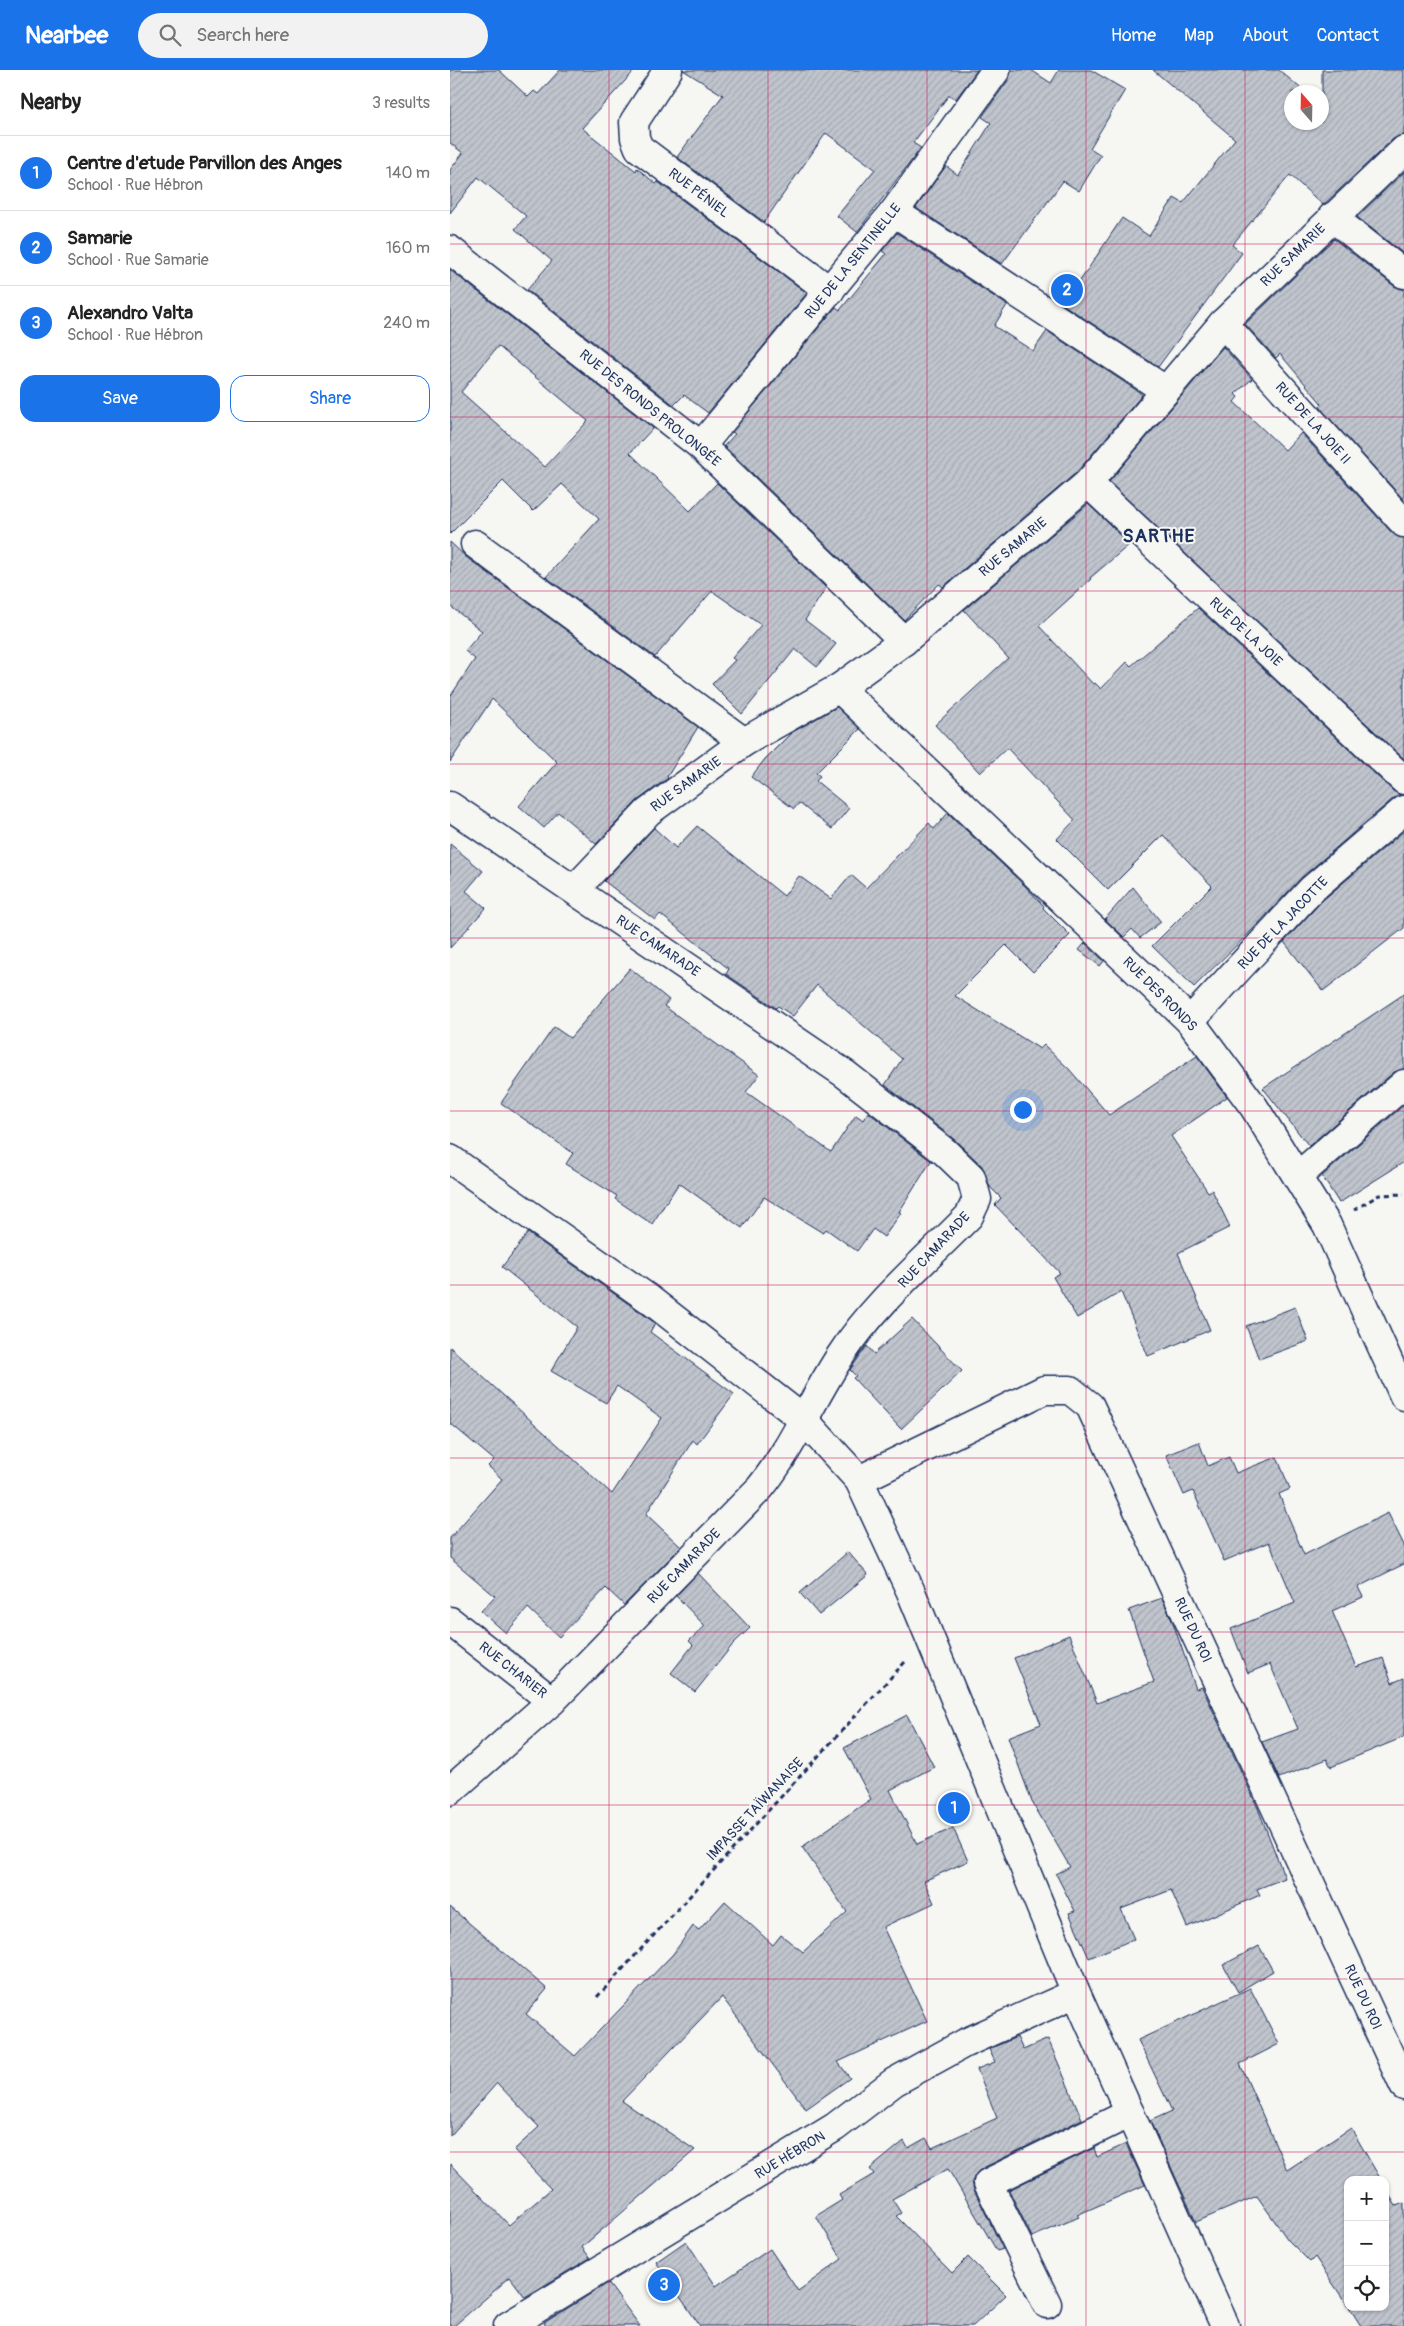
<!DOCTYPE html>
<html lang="en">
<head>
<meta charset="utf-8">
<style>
	body { margin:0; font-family:Pangolin,sans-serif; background:#f2f2f2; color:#222 }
	.controls { position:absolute; right:15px; bottom:15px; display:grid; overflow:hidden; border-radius:10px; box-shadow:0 1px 4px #0004 }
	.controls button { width:45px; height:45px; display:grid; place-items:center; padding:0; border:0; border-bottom:1px solid #e0e0e0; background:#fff; color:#222; font:25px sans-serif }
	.compass { position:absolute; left:834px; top:15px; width:45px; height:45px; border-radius:50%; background:#fff; box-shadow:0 1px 4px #0004; rotate:340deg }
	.you { position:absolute; left:572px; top:1039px; width:18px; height:18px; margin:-12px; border:4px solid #fff; border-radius:50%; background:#1a73e8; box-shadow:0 0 0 8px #1a73e833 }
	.badge { display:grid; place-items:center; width:32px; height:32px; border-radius:50%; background:#1a73e8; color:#fff; font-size:16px; font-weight:700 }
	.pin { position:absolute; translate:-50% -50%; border:2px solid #fff; box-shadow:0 1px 5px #0006 }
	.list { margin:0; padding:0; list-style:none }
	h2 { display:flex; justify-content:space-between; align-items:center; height:65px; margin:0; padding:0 20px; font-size:21px }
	h2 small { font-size:16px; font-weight:400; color:#767676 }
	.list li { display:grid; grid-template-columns:32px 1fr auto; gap:15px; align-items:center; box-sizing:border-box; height:75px; padding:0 20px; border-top:1px solid #e0e0e0 }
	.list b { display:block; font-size:19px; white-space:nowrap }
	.list p { margin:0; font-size:16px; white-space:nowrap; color:#767676 }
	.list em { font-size:16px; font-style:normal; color:#767676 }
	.actions { display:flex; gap:10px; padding:15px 20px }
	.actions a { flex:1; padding:11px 0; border:1px solid #1a73e8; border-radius:15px; text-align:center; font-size:18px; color:#1a73e8 }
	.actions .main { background:#1a73e8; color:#fff }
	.icon { flex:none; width:28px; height:28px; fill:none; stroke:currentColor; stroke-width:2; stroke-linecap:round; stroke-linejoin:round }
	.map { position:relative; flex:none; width:954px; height:2256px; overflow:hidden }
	header { display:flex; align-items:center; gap:30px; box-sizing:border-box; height:70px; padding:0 25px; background:#1a73e8; color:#fff }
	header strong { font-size:24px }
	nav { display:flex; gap:28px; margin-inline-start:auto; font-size:18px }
	.search { width:350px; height:45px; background:#f2f2f2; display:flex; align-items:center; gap:12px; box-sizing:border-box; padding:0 18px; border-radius:28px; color:#767676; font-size:19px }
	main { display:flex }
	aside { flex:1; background:#fff }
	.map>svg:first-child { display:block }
	.building { fill:url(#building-hatch); stroke:#1b2f5e; fill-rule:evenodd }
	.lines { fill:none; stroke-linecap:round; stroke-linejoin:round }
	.minor-casing { stroke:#1b2f5e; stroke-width:31 }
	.path { stroke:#1b2f5e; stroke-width:3; stroke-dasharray:5 4; stroke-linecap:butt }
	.minor { stroke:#f6f6f2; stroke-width:28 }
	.grid { fill:none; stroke:#c2185b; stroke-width:1; stroke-opacity:0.55 }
	.labels { text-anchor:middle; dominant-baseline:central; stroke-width:4; stroke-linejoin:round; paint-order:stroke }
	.street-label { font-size:14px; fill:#1b2f5e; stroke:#f6f6f2 }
	.district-label { font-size:19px; font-weight:bold; letter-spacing:1px; fill:#1b2f5e; stroke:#f6f6f2 }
</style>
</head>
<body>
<header>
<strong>Nearbee</strong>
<div class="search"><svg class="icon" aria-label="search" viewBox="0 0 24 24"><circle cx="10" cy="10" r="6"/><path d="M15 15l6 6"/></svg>Search here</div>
<nav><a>Home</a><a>Map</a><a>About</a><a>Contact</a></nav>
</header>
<main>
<aside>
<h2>Nearby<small>3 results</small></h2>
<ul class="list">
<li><span class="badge">1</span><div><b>Centre d'etude Parvillon des Anges</b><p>School · Rue Hébron</p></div><em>140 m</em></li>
<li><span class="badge">2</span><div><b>Samarie</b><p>School · Rue Samarie</p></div><em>160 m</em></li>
<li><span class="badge">3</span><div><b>Alexandro Valta</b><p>School · Rue Hébron</p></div><em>240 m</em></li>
</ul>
<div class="actions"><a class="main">Save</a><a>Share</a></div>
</aside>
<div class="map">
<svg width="954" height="2256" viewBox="0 0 954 2256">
	<defs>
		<pattern id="building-hatch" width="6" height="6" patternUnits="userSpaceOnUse" patternTransform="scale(1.25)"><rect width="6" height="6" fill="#c0c4cd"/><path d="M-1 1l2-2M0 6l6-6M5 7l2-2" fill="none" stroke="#a4a9b2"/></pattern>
	</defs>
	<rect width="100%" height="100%" fill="#f6f6f2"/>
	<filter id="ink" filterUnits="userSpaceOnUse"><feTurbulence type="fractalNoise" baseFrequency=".02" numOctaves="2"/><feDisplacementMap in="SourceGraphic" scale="10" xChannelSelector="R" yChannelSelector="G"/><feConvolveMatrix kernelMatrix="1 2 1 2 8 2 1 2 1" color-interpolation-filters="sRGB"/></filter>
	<g filter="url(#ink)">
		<!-- building -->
		<g class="building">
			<path d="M 0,0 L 49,0 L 78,27 L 84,21 L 88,24 L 110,0 L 185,0 L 132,58 L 186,101 L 187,98 L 206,114 L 208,112 L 357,223 L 258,343 L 234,325 L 224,335 L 77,220 L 102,191 L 65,159 L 76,146 L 28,107 L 0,143 L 0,100 L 13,83 L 0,73 Z"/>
			<path d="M 233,0 L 527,0 L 506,29 L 499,25 L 463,73 L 471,78 L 407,162 L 387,146 L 425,99 L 376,63 L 314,152 L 227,87 L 273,25 Z"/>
			<path d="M 561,0 L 581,0 L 601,13 L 609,0 L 641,0 L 675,20 L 640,78 L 651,85 L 629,121 L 613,111 L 552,194 L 466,138 L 496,96 L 508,105 L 541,53 L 532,47 L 559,9 Z"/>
			<path d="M 703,0 L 829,0 L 855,22 L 842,22 L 842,52 L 872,52 L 872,0 L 954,0 L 954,65 L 943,69 L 873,135 L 840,105 L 782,175 L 792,183 L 708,297 L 614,235 L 672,148 L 699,166 L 724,128 L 733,133 L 785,69 Z"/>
			<path d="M 954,102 L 954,184 L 907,147 Z"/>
			<path d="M 447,163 L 557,235 L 544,256 L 583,281 L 597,261 L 689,322 L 692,325 L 627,402 L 493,517 L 489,514 L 454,550 L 274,376 L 285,364 L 282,362 L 386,237 L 390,240 L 436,184 L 432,181 Z"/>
			<path d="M 884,169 L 944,216 L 954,219 L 954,430 L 873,341 L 870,336 L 872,334 L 830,284 L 826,288 L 795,254 Z"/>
			<path d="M 0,200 L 203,358 L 180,383 L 240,441 L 267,413 L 376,518 L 355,550 L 386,574 L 367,597 L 345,579 L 292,644 L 262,614 L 285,590 L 282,588 L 311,555 L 262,521 L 205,587 L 96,507 L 149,449 L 112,414 L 83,441 L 53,411 L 0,464 ZM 48,276 L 138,351 L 95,397 L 11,322 Z"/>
			<path d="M 773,277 L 802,309 L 785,324 L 788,327 L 784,332 L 835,380 L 851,363 L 942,463 L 954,468 L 954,689 L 659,412 Z"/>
			<path d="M 638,434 L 680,474 L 640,508 L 641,509 L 589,556 L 643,614 L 645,613 L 651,619 L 677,592 L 681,596 L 748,538 L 943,721 L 950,725 L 944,728 L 852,807 L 804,858 L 744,917 L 702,876 L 762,816 L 713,765 L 658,820 L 607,769 L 625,750 L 557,678 L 530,703 L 485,655 L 558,588 L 514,540 Z"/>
			<path d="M 0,472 L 16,487 L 248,657 L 217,707 L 218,708 L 187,731 L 146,774 L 108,742 L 94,758 L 69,736 L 107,692 L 42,629 L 0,692 L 0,627 L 25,589 L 15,581 L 32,561 L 0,536 Z"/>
			<path d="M 387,637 L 410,659 L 366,703 L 370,706 L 366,711 L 399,738 L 382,759 L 349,733 L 344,739 L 301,707 L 315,689 L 341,663 Z"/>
			<path d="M 498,743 L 574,815 L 594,836 L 593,838 L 620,865 L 583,902 L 556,875 L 505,926 L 590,979 L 594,975 L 619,999 L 659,1045 L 747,986 L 777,1027 L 721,1066 L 758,1122 L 762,1120 L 780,1157 L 728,1183 L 760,1260 L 698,1286 L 671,1222 L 627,1248 L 603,1207 L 610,1203 L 545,1135 L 551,1128 L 540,1117 L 532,1096 L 505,1070 L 435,1015 L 452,989 L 367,915 L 343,946 L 328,936 L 326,938 L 276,904 L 279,899 L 210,844 L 205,850 L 154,811 L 204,758 L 226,778 L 247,756 L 334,826 L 349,806 L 381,829 L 401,805 L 416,818 L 479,753 L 484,759 Z"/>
			<path d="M 954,761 L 954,858 L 873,921 L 834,872 L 873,830 Z"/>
			<path d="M 0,774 L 33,801 L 16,821 L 36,838 L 0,878 Z"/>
			<path d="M 683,817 L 711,852 L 690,868 L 682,859 L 674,867 L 655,849 Z"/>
			<path d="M 635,873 L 654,891 L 650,896 L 629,880 Z"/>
			<path d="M 180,898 L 219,930 L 214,936 L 309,1005 L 296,1022 L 381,1082 L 406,1045 L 413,1050 L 418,1042 L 481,1091 L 449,1142 L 451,1143 L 434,1167 L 423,1159 L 407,1181 L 376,1159 L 373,1163 L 314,1127 L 292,1158 L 229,1113 L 202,1154 L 165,1129 L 167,1126 L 116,1094 L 123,1083 L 51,1033 L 104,957 L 120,968 Z"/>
			<path d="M 954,924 L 954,999 L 944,1002 L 859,1076 L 813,1018 Z"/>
			<path d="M 954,1035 L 954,1092 L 889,1133 L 872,1106 Z"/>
			<path d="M 78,1163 L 190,1242 L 205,1253 L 200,1262 L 284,1324 L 247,1374 L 243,1370 L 196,1444 L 231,1477 L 174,1535 L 156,1518 L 109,1567 L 78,1538 L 56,1563 L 31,1541 L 45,1526 L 0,1488 L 0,1468 L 52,1409 L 38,1396 L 44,1390 L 0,1353 L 0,1277 L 162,1424 L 212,1348 L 167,1316 L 156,1333 L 101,1301 L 127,1257 L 52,1197 Z"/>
			<path d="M 845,1237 L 858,1271 L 809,1289 L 796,1256 Z"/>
			<path d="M 462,1249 L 512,1301 L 451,1359 L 403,1308 L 406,1306 L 400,1300 L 417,1276 L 424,1284 Z"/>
			<path d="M 749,1372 L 758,1396 L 779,1387 L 786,1403 L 827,1387 L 840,1419 L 829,1424 L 854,1485 L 938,1443 L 954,1475 L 954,1494 L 908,1517 L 913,1527 L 882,1541 L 906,1597 L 933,1588 L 942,1613 L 954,1608 L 954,1667 L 881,1697 L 877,1689 L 829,1708 L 812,1672 L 848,1659 L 820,1594 L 798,1603 L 781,1559 L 845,1533 L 819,1472 L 774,1491 L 743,1421 L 734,1425 L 716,1385 Z"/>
			<path d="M 398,1482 L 418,1505 L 369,1545 L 350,1523 Z"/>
			<path d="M 248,1503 L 300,1558 L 284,1573 L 245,1622 L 221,1603 L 243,1575 L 239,1571 L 255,1556 L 226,1526 Z"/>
			<path d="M 712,1528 L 723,1553 L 746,1619 L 752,1617 L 807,1736 L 835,1808 L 807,1819 L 810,1825 L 737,1857 L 721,1820 L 671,1839 L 684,1869 L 639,1888 L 619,1843 L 625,1841 L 606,1804 L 620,1797 L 582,1732 L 558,1667 L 591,1654 L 564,1588 L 619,1565 L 647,1633 L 704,1612 L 679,1540 Z"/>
			<path d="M 457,1645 L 484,1697 L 440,1720 L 467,1774 L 503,1758 L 518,1791 L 474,1811 L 484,1833 L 433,1857 L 477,1951 L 388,1992 L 400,2008 L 356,2039 L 272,1927 L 172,2031 L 245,2080 L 132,2177 L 140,2188 L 75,2227 L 60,2207 L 4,2256 L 0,2256 L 0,2094 L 59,2155 L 101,2119 L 64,2080 L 89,2057 L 47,2013 L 0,2066 L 0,1837 L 97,1919 L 76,1944 L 125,1986 L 223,1884 L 243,1856 L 249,1860 L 275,1831 L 323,1875 L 331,1865 L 353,1882 L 397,1842 L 352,1777 L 421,1729 L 394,1678 Z"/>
			<path d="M 809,1876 L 823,1901 L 788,1922 L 773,1895 Z"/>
			<path d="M 800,1918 L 829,1974 L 790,1994 L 837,2100 L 901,2058 L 931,2110 L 898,2110 L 898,2236 L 865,2187 L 860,2192 L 838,2170 L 807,2126 L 746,2152 L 700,2051 L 722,2041 L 688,1970 Z"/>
			<path d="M 567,1967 L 573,1980 L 598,1969 L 632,2049 L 531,2099 L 525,2105 L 522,2112 L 524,2120 L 553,2179 L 547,2181 L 498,2099 L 442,2129 L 451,2143 L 446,2146 L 502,2203 L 518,2187 L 556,2225 L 523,2256 L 250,2256 L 206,2192 L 236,2171 L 266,2216 L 320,2179 L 348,2221 L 392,2189 L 366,2146 L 392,2130 L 389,2125 L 424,2104 L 420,2099 L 454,2071 L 458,2078 L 476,2068 L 482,2078 L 547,2048 L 527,1999 L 545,1992 L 539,1979 Z"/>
			<path d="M 676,2074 L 695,2115 L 627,2145 L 629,2147 L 582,2167 L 559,2120 L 644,2078 L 647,2087 Z"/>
			<path d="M 935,2118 L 946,2136 L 954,2133 L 954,2256 L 911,2256 L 899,2237 L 935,2237 Z"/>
			<path d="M 158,2213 L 190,2256 L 96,2256 L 94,2253 Z"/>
		</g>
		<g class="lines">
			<!-- minor casing -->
			<g class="minor-casing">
				<g id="minor">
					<path d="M 218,0 L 184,52 L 185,68 L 189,78 L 380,221"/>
					<path d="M 444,142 L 715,320"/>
					<path d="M 882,147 L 954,204"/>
					<path d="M 0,180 L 251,376 L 454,571"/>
					<path d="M 773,253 L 954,453"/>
					<path d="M 251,376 L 444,142 L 546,0"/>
					<path d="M 638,413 L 954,710"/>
					<path d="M 25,474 L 294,672"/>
					<path d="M 389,618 L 740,951 L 804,1037 L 877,1155 L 954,1326"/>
					<path d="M 0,736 L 395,1004 L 495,1082 L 521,1107 L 527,1129 L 519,1146 C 476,1190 424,1234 391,1285 C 362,1329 343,1377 310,1418 L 102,1631 L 0,1721"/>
					<path d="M 125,819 L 198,742 L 294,672 L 389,618 L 454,571 L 638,413 L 773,253 L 954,80"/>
					<path d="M 740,951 L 862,819 L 954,740"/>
					<path d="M 0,1089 L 199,1229 L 354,1350 L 409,1410 L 461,1522 L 626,1923 L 775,2256"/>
					<path d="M 848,1106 L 954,1014"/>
					<path d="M 409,1410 L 594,1320 L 620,1320 L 640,1336 L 954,2016"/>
					<path d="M 0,1551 L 102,1631"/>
					<path d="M 597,2234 L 538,2113 L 680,2043"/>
					<path d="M 58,2256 L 385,2057 L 444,2012 L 515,1973 L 626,1923"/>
				</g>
			</g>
			<!-- path -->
			<g class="path">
				<path d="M 904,1140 L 929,1125 L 954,1124"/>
				<path d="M 147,1927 L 455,1592"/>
			</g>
			<!-- minor -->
			<use href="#minor" class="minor"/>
		</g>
	</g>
	<!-- grid -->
	<path class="grid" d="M 159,0 L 159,2256M 318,0 L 318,2256M 477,0 L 477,2256M 636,0 L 636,2256M 795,0 L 795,2256M 0,174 L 954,174M 0,347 L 954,347M 0,521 L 954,521M 0,694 L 954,694M 0,868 L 954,868M 0,1041 L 954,1041M 0,1215 L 954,1215M 0,1388 L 954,1388M 0,1562 L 954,1562M 0,1735 L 954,1735M 0,1909 L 954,1909M 0,2082 L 954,2082"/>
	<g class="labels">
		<!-- street labels -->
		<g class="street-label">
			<text transform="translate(249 123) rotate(37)">RUE PÉNIEL</text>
			<text transform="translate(843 185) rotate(-44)">RUE SAMARIE</text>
			<text transform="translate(403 191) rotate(-51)">RUE DE LA SENTINELLE</text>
			<text transform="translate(200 338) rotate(39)">RUE DES RONDS PROLONGÉE</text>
			<text transform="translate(863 353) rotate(48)">RUE DE LA JOIE II</text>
			<text transform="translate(563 477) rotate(-40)">RUE SAMARIE</text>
			<text transform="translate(796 562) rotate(43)">RUE DE LA JOIE</text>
			<text transform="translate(236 714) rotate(-36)">RUE SAMARIE</text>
			<text transform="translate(833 853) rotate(-46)">RUE DE LA JACOTTE</text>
			<text transform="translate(208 876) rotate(34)">RUE CAMARADE</text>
			<text transform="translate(710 924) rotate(45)">RUE DES RONDS</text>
			<text transform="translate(484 1180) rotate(-47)">RUE CAMARADE</text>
			<text transform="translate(234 1496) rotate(-46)">RUE CAMARADE</text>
			<text transform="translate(743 1560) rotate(65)">RUE DU ROI</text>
			<text transform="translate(63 1600) rotate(38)">RUE CHARIER</text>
			<text transform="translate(305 1739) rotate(-47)">IMPASSE TAÏWANAISE</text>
			<text transform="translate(913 1927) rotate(65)">RUE DU ROI</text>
			<text transform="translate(340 2085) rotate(-31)">RUE HÉBRON</text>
		</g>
		<!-- district labels -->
		<g class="district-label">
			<text x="709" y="466">SARTHE</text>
		</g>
	</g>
</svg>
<div class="controls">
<button>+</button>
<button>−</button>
<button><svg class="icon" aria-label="locate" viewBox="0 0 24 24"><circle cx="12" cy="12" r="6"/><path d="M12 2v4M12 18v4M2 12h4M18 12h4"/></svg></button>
</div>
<svg class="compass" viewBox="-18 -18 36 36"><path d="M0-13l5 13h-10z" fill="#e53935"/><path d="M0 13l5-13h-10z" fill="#767676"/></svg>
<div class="you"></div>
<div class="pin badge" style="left:504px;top:1738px">1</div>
<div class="pin badge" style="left:617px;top:220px">2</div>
<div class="pin badge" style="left:214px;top:2215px">3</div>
</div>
</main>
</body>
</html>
